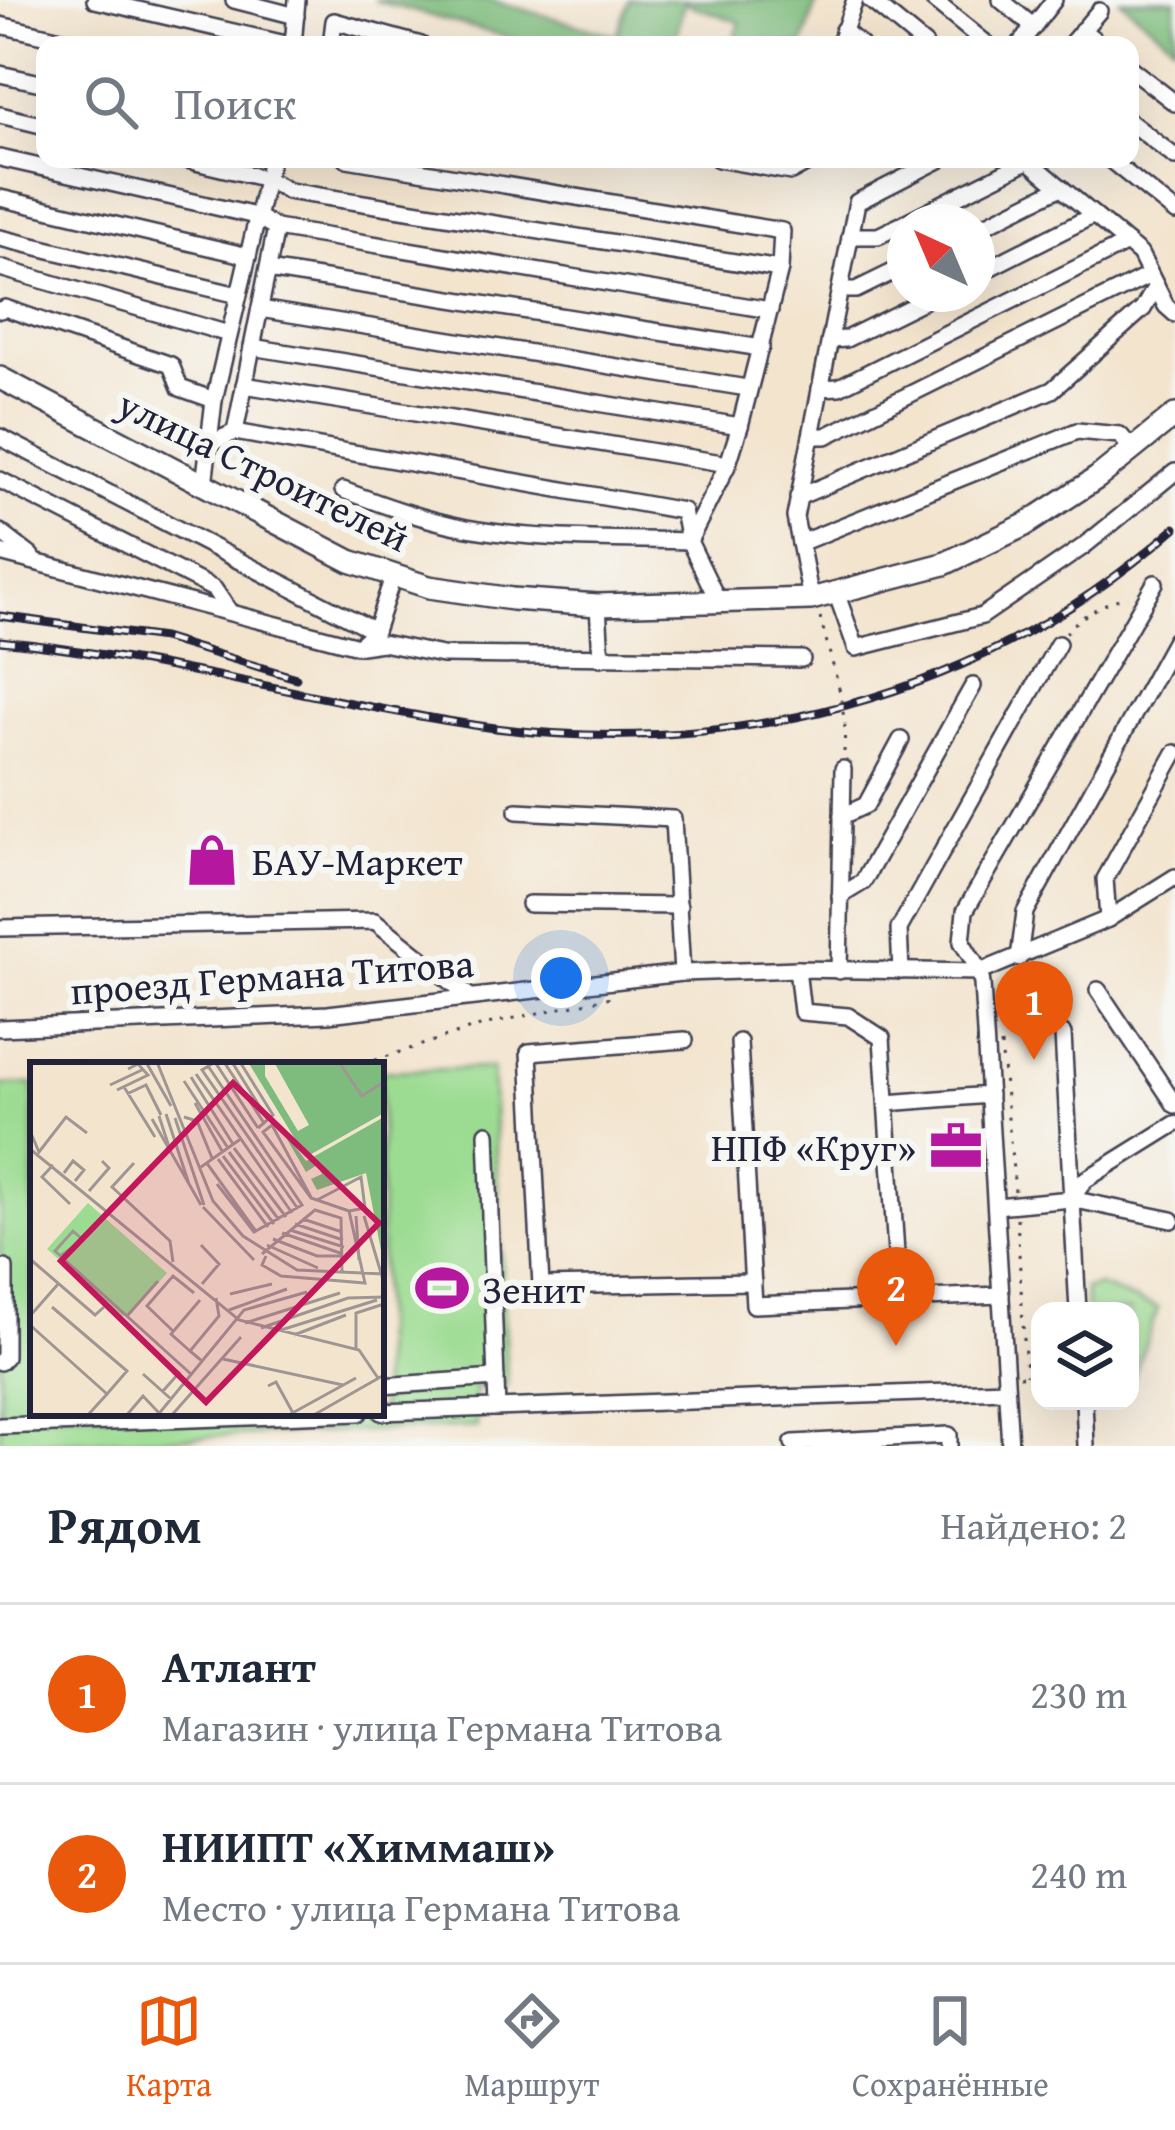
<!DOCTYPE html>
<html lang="ru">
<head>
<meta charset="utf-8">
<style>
	body { margin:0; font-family:"Gentium Book Plus",serif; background:#f2f2f3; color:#1f2937 }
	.controls { position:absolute; right:36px; bottom:36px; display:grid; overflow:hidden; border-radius:24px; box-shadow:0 12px 48px #0002 }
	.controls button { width:108px; height:108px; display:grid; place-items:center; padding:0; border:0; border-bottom:3px solid #e0e1e3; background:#fff; color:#1f2937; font:60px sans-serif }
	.compass { position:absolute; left:887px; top:204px; width:108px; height:108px; border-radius:50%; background:#fff; box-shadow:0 12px 48px #0002; rotate:316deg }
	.you { position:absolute; left:561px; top:978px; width:42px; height:42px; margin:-30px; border:9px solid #fff; border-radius:50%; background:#1a73e8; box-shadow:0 0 0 18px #1a73e833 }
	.badge { display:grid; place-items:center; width:78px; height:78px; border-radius:50%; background:#ea580c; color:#fff; font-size:39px; font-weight:700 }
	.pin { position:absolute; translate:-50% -99px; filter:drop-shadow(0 3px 6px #0008) }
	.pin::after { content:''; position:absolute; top:63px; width:42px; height:36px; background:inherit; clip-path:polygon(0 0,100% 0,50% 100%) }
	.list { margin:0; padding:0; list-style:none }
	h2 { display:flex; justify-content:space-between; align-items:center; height:156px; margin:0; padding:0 48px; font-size:51px }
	h2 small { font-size:39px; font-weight:400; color:#747a83 }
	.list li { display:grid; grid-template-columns:78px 1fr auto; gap:36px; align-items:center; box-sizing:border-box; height:180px; padding:0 48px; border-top:3px solid #e0e1e3 }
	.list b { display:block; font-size:45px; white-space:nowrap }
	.list p { margin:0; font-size:39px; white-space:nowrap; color:#747a83 }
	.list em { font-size:39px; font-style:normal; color:#747a83 }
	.icon { flex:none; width:66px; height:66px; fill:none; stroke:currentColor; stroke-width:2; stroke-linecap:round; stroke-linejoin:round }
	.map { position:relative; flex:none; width:1175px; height:1446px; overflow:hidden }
	.search { position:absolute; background:#fff; box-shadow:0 12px 48px #0002; left:36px; right:36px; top:36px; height:132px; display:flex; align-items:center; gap:30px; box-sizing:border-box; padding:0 42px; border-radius:24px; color:#747a83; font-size:45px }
	.sheet { height:516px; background:#fff }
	nav { display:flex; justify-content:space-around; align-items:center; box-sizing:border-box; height:168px; border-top:3px solid #e0e1e3; background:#fff; font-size:33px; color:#747a83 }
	nav a { display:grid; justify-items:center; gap:6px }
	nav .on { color:#ea580c }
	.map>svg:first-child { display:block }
	.green { fill:#9cdc92; stroke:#5f7f66; stroke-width:3 }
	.forest { fill:#7dbc7c; stroke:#506f5c; stroke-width:3 }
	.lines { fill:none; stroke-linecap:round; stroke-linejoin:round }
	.minor-casing { stroke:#413f51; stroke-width:20 }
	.major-casing { stroke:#413f51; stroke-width:26 }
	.path { stroke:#413f51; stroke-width:3; stroke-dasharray:3 9; stroke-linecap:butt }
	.minor { stroke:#fff; stroke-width:15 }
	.major { stroke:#fff; stroke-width:21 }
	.rail-casing { stroke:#22223b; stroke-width:9 }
	.rail { stroke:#f6f6f2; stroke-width:4.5; stroke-dasharray:14; stroke-linecap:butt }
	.path-bridge { stroke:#413f51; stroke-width:3; stroke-dasharray:3 9; stroke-linecap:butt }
	.labels { text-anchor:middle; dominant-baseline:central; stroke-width:12; stroke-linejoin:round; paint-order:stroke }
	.street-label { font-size:39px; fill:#22223b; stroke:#f6f6f2 }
	.poi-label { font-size:39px; fill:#22223b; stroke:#f6f6f2; text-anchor:start }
	.inset-road { fill:none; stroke:#9f9693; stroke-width:3 }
	.view { fill:#c2185b; fill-opacity:0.15; stroke:#c2185b; stroke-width:6 }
	.inset-edge { fill:none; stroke:#22223b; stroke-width:6 }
</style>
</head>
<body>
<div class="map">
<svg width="1175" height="1446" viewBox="0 0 1175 1446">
	<rect width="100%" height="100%" fill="#f6f6f2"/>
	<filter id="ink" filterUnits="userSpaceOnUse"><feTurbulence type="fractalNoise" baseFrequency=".00833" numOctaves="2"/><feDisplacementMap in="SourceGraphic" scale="24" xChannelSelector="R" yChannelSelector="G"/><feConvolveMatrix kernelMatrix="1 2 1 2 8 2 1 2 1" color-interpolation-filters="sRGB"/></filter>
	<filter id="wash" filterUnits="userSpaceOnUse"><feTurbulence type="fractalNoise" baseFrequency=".004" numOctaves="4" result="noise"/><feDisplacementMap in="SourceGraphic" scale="48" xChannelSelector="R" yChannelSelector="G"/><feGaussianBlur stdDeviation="2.7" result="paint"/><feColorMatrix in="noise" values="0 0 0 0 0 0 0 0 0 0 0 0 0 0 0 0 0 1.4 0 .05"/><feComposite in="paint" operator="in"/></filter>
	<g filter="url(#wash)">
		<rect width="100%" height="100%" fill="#f3e4ce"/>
		<!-- green -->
		<g class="green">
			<path d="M 492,1068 L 507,1385 L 475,1388 L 477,1427 L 0,1444 L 0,1085 L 33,1084 L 33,1413 L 381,1413 L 381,1071 Z"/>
			<path d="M 1098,1286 L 1158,1308 L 1130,1387 L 1130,1311 L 1087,1311 L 1085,1289 Z"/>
		</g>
		<!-- forest -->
		<g class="forest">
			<path d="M 373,0 L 490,0 L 617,36 L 629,0 L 817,0 L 803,45 L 732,45 L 740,22 L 684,3 L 674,45 L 536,45 Z"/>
			<path d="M 1120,0 L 1175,0 L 1175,45 Z"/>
		</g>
	</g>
	<g filter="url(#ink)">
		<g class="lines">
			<!-- minor casing -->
			<g class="minor-casing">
				<g id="minor">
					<path d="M 95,0 L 290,45"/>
					<path d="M 234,0 L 296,16"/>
					<path d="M 870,0 L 925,45"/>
					<path d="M 933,0 L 988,45"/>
					<path d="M 1001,0 L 1034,27"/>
					<path d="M 0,25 L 87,45"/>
					<path d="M 843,30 L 861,45"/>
					<path d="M 1082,30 L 1101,45"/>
					<path d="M 293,45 L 297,0"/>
					<path d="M 331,45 L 334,21 L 421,45"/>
					<path d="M 839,45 L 855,0"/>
					<path d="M 1019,45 L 1054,0"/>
					<path d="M 1070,45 L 1099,11"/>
					<path d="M 1130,68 L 1175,103"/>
					<path d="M 0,74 L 45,84"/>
					<path d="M 0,115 L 45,126"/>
					<path d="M 1130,122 L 1175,157"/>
					<path d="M 0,158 L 256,216 L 276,228 L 770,310"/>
					<path d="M 183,159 L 267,179 L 288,191 L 780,269"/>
					<path d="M 718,159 L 791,172 L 815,159"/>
					<path d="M 1027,159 L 1140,254 L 1166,306 L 1175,314"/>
					<path d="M 1109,159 L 1175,212"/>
					<path d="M 0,198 L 248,256"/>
					<path d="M 906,222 L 1029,160"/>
					<path d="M 977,229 L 1061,187"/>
					<path d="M 850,236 L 878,236 L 905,223"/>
					<path d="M 0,238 L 238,295"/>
					<path d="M 0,268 L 229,334"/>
					<path d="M 268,270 L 761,348"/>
					<path d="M 977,274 L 1094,215"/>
					<path d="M 840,290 L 856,290 L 905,266"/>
					<path d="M 260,309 L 747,388"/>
					<path d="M 0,310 L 5,308 L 171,365 L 180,388 L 214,400"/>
					<path d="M 830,340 L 846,339 L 937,294"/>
					<path d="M 252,347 L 740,426"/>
					<path d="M 244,385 L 728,464"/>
					<path d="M 820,388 L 839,387 L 1127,243"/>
					<path d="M 235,432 L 276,228"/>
					<path d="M 811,436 L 826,436 L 1150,275"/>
					<path d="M 0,437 L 375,631"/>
					<path d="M 207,445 L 235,432 L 683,511 L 689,541 L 719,603"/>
					<path d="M 0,480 L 214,589 L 229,611"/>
					<path d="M 204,485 L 214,400 L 271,159"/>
					<path d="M 343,490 C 383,505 424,520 467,528 C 540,541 615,539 689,541 L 728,464 L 740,426 L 780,269 L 782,231 L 347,159"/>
					<path d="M 798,497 L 1052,390 L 1143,309 L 1156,286"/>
					<path d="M 0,532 L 31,556"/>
					<path d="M 800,543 L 1077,431 L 1120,435 L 1132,449"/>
					<path d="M 0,553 L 358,646 L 375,631 L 393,577"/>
					<path d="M 837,595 L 856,648 L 982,616 L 1084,546 L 1175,472"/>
					<path d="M 811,599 L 795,517 L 857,202 L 941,159"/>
					<path d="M 598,605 L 601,658"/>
					<path d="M 361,646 L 382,643 L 442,655 L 802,659"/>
					<path d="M 517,811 L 673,819 L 682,973"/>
					<path d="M 842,816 L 866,805 L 901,740"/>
					<path d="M 840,896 L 863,882 L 973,686"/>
					<path d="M 529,904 L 679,906"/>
					<path d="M 1108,919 L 1105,879 L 1175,753"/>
					<path d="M 0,928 L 375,921 L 469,996"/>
					<path d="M 1019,958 L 1025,912 L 1175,640"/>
					<path d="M 797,969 L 802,1012 L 848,1016 L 882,1038 L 899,1299 L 1001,1295"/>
					<path d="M 839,971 L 843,769"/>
					<path d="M 901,971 L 899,929 L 1058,644"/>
					<path d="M 1098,990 L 1175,1105"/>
					<path d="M 0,1028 L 328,1014 L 682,973 L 797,969 L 980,972 L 1108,919 L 1175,877"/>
					<path d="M 1063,1034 L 1078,1311"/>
					<path d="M 685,1040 L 529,1052 L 541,1286 L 753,1282"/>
					<path d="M 739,1042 L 754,1305 L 899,1299"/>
					<path d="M 887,1103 L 989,1095"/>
					<path d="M 487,1133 L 497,1408"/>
					<path d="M 1071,1199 L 1085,1180 L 1175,1124"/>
					<path d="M 996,1206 L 1071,1199 L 1172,1220"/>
					<path d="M 0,1268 L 5,1268 L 5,1357 L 0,1362"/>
					<path d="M 381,1386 L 496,1378"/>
					<path d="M 1084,1401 L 1086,1446"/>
					<path d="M 381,1412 L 1006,1390"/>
					<path d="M 0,1426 L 359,1413"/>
					<path d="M 793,1443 L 949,1435 L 949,1446"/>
					<path d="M 1010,1446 L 982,984 L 980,972 L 962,942 L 965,911 L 1155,583"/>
				</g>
			</g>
			<!-- major casing -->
			<g class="major-casing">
				<path id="major" d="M 0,378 L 350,561 L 429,587 L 512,599 L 598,605 L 811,599 L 944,564 L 1025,525 L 1097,478 L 1175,415"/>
			</g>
			<!-- path -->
			<g class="path">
				<path d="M 820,617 L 839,688"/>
				<path d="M 1066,633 C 1077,617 1109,600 1127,597"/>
				<path d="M 844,752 L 845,724"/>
				<path d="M 1001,1045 L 1015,1191"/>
				<path d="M 267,1065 L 376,1060 L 483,1025 L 611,997"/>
				<path d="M 1017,1218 L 1026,1375"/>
				<path d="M 1019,1376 L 1040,1374"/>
			</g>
			<!-- minor -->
			<use href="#minor" class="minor"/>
			<!-- major -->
			<use href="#major" class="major"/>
			<!-- rail casing -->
			<g class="rail-casing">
				<g id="rail">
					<path d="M 0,616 L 163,638 L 296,678"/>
					<path d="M 0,641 C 160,657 315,701 473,725 C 728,762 981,700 1175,528"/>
				</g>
			</g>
			<!-- rail -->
			<use href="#rail" class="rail"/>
			<!-- path-bridge -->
			<path class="path-bridge" d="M 839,688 L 845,724"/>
		</g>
	</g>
	<!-- icons -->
	<defs>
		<g id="shop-bare" transform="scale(4.14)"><path d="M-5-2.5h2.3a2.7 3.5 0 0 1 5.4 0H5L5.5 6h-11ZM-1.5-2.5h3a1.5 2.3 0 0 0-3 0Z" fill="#b5179e" stroke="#f6f6f2" stroke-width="2.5" paint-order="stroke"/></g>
		<g id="office-bare" transform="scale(4.14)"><path d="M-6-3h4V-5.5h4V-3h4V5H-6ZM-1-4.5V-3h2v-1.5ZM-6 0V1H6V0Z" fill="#b5179e" stroke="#f6f6f2" stroke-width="2.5" paint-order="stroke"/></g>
		<g id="stadium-bare" transform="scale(4.14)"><path d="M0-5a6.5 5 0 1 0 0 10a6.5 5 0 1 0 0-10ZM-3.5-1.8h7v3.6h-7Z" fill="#b5179e" stroke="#f6f6f2" stroke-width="2.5" paint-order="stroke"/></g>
	</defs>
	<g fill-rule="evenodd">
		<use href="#shop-bare" x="212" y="860"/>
		<use href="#office-bare" x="956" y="1146"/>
		<use href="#stadium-bare" x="442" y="1288"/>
	</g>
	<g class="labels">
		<!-- street labels -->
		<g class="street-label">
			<text transform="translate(264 470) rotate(26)">улица Строителей</text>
			<text transform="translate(272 976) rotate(-4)">проезд Германа Титова</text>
		</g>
		<!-- poi labels -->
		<g class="poi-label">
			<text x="252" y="860">БАУ-Маркет</text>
			<text x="916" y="1146" text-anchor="end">НПФ «Круг»</text>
			<text x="482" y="1288">Зенит</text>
		</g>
	</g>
	<!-- overview -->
	<g transform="translate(30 1062)">
		<rect width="354" height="354" fill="#f3e4ce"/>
		<path d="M 58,141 L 137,211 L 101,252 L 92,254 L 17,187 Z" fill="#9cdc92"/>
		<path d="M 218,0 L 235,0 L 235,14 L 268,69 L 279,63 L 244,0 L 354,0 L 354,51 L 276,95 ZM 354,55 L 354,204 L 336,111 L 287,128 L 281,117 L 292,112 L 287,103 L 276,110 L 247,60 L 276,99 Z" fill="#7dbc7c"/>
		<path class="inset-road" d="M 116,0 L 141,44M 127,0 L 183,139 L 213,174 L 267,208 L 354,212M 194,0 L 234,61M 202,0 L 238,58M 210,0 L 243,53 L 228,66M 309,0 L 332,34 L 354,20M 178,4 L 272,143 L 224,170 L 187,122M 166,12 L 262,151M 161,15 L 203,82M 154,19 L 198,86M 80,23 L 114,7M 94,25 L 125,75M 87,28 L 118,13 L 108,2 L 98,7M 97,32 L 116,23 L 131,53M 165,41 L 192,89M 136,52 L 159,122M 129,54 L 141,91M 154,55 L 167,59 L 182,96M 145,56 L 174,143M 122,57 L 171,143M 228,66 L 185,0 L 172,8 L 268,147M 0,69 L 9,90 L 36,55 L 57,71M 204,86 L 256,155M 0,87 L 209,258 L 329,288 L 348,316M 199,90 L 249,158M 193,94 L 244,162M 188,97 L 238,165M 176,100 L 225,168M 104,101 L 82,125 L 140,179 L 143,200M 23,103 L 12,115 L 40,142M 171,105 L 212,76M 34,111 L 43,99 L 54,108 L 45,119M 59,129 L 79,106 L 72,99M 287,138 L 331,115 L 335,146 L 319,149M 173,145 L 224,198M 326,154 L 329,198M 334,154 L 354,221M 273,157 L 312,170M 265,162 L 313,178M 260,168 L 314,185M 252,171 L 313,192M 243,177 L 287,194 L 312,194M 171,183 L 189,202 L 172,222M 237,183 L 288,206M 232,192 L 285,148 L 311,156 L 312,210M 30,194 L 53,178 L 43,169 L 25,189 L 162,313M 236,194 L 232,203 L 251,214 L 335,221 L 319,149 L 281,136 L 233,70 L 242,63 L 282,137M 0,197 L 65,253 L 74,245M 200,232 L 242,222M 22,245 L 97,309 L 77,332M 199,248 L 257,227M 0,254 L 29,221M 97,254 L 128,219M 215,261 L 310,231M 0,263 L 77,332 L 57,354M 231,266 L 318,236 L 354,235M 251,268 L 347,238M 143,269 L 117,244 L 143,214 L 164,231M 264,273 L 316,253M 326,286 L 326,251 L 354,242M 160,289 L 141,272 L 170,238M 129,294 L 149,311 L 133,329M 193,297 L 313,323M 173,300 L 160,289 L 189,254 L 186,236M 113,312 L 141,337M 238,324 L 246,320 L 263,351M 96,354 L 113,334 L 129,351M 127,354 L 214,248 L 277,230M 141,354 L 211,275M 257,354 L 326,316M 282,354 L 354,313"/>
		<path class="view" d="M 203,21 L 349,161 L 176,340 L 31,199 Z"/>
		<rect width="354" height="354" class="inset-edge"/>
	</g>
</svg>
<div class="controls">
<button><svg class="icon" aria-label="layers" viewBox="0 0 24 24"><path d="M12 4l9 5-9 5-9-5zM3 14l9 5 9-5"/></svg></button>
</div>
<svg class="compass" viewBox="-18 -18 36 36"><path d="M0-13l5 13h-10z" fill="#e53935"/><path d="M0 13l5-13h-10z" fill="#747a83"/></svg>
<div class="you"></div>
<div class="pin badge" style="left:1034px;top:1060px">1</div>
<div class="pin badge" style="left:896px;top:1346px">2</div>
<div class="search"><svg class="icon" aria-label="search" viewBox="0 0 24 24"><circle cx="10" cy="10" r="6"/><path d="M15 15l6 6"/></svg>Поиск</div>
</div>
<section class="sheet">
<h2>Рядом<small>Найдено: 2</small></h2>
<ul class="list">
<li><span class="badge">1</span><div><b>Атлант</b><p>Магазин · улица Германа Титова</p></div><em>230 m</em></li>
<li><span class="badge">2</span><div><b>НИИПТ «Химмаш»</b><p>Место · улица Германа Титова</p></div><em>240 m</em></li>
</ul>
</section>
<nav>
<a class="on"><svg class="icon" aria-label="map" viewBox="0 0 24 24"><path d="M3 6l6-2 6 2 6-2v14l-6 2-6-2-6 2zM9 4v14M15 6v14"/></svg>Карта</a>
<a><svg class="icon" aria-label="directions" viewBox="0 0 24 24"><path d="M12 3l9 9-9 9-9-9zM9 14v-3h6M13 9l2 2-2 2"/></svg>Маршрут</a>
<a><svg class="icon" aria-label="saved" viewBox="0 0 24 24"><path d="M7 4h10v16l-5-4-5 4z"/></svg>Сохранённые</a>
</nav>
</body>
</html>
